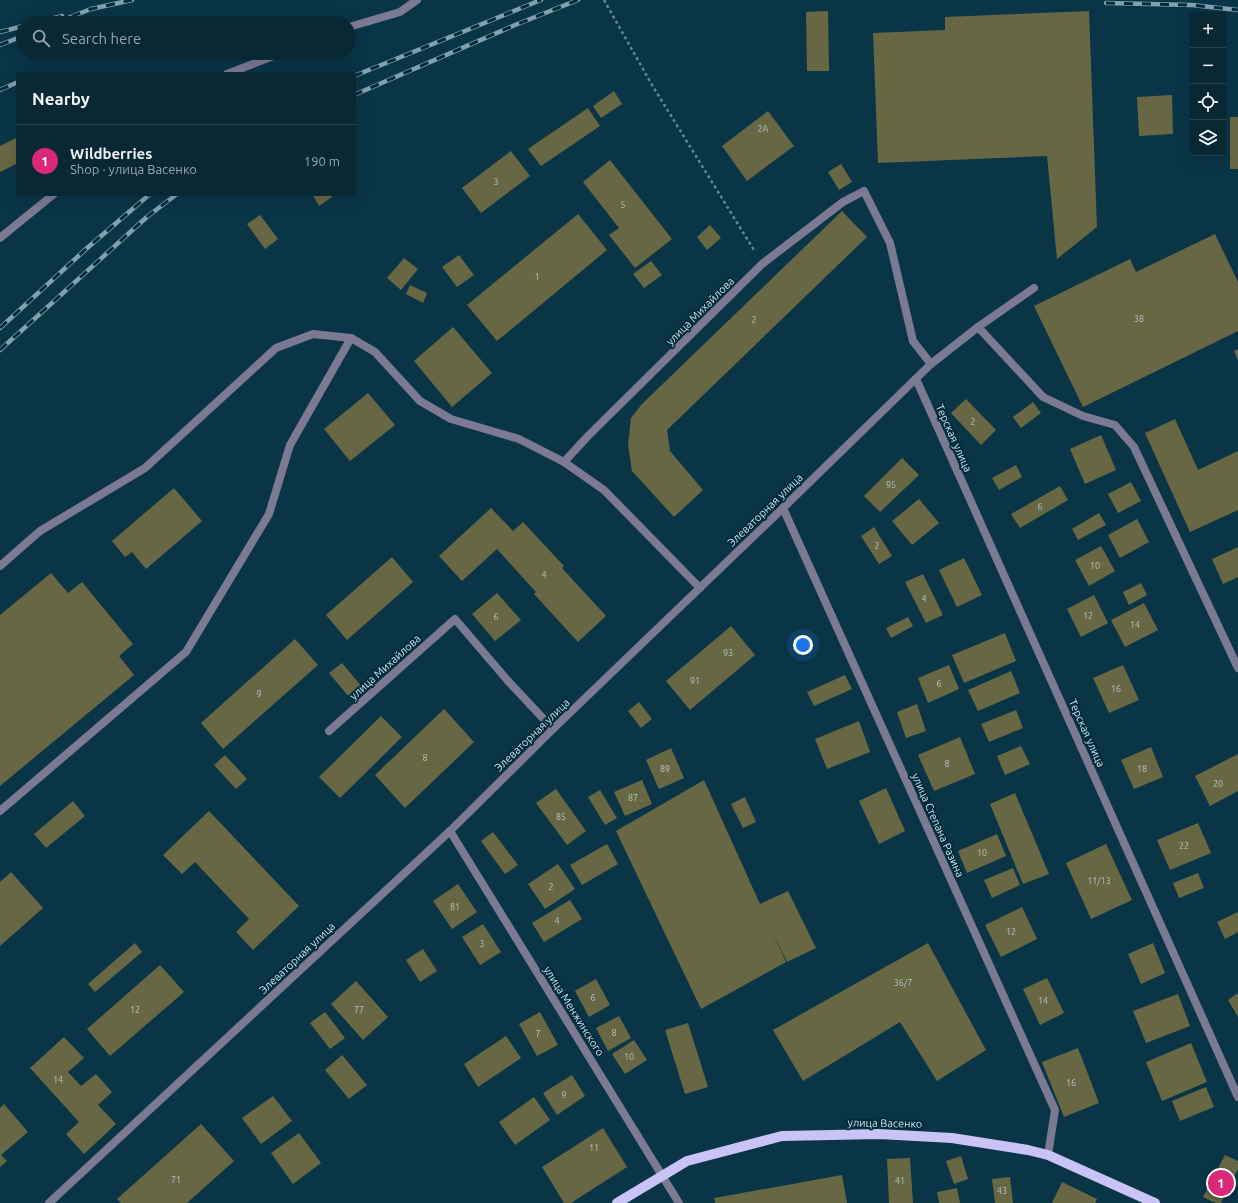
<!DOCTYPE html>
<html lang="en">
<head>
<meta charset="utf-8">
<style>
	body { margin:0; font-family:Ubuntu,sans-serif; background:#163440; color:#f1f3f6 }
	.controls { position:absolute; right:12px; top:12px; display:grid; overflow:hidden; border-radius:4px; box-shadow:0 4px 16px #0002 }
	.controls button { width:36px; height:36px; display:grid; place-items:center; padding:0; border:0; border-bottom:1px solid #29444f; background:#082834; color:#f1f3f6; font:20px sans-serif }
	.you { position:absolute; left:803px; top:645px; width:14px; height:14px; margin:-10px; border:3px solid #fff; border-radius:50%; background:#1a73e8; box-shadow:0 0 0 6px #1a73e833 }
	.badge { display:grid; place-items:center; width:26px; height:26px; border-radius:50%; background:#db2777; color:#fff; font-size:13px; font-weight:700 }
	.pin { position:absolute; translate:-50% -50%; border:2px solid #fff; box-shadow:0 1px 4px #0006 }
	.list { margin:0; padding:0; list-style:none }
	h2 { display:flex; justify-content:space-between; align-items:center; height:52px; margin:0; padding:0 16px; font-size:17px }
	h2 small { font-size:13px; font-weight:400; color:#98a6ac }
	.list li { display:grid; grid-template-columns:26px 1fr auto; gap:12px; align-items:center; box-sizing:border-box; height:72px; padding:0 16px; border-top:1px solid #29444f }
	.list b { display:block; font-size:15px; white-space:nowrap }
	.list p { margin:0; font-size:13px; white-space:nowrap; color:#98a6ac }
	.list em { font-size:13px; font-style:normal; color:#98a6ac }
	.icon { flex:none; width:22px; height:22px; fill:none; stroke:currentColor; stroke-width:2; stroke-linecap:round; stroke-linejoin:round }
	.map { position:relative; flex:none; width:1238px; height:1203px; overflow:hidden }
	.search { position:absolute; background:#082834; box-shadow:0 4px 16px #0002; left:16px; top:16px; width:340px; height:44px; display:flex; align-items:center; gap:10px; box-sizing:border-box; padding:0 14px; border-radius:22px; color:#98a6ac; font-size:15px }
	.panel { position:absolute; background:#082834; box-shadow:0 4px 16px #0002; left:16px; top:72px; width:340px; height:124px; border-radius:4px }
	.map>svg:first-child { display:block }
	.building { fill:#676843 }
	.lines { fill:none; stroke-linecap:round; stroke-linejoin:round }
	.path { stroke:#658594; stroke-width:2.5; stroke-dasharray:3 3; stroke-linecap:butt }
	.lane { stroke:#7c7a93; stroke-width:8 }
	.street { stroke:#7c7a93; stroke-width:8 }
	.primary { stroke:#c9c3f6; stroke-width:10 }
	.rail-casing { stroke:#83a0ad; stroke-width:4.5 }
	.rail { stroke:#002b3c; stroke-width:3; stroke-dasharray:9; stroke-linecap:butt }
	.labels { text-anchor:middle; dominant-baseline:central; stroke-width:4; stroke-linejoin:round; paint-order:stroke }
	.number-label { font-size:9px; fill:#b3c3c2 }
	.street-label { font-size:11px; fill:#cce1ec; stroke:#002b3c }
</style>
</head>
<body>
<div class="map">
<svg width="1238" height="1203" viewBox="0 0 1238 1203">
	<rect width="100%" height="100%" fill="#0a3546"/>
	<!-- building -->
	<g class="building">
		<path d="M 828,11 L 829,71 L 807,71 L 806,12 Z"/>
		<path d="M 1089,11 L 1097,227 L 1057,259 L 1047,156 L 878,163 L 873,33 L 945,30 L 945,17 Z"/>
		<path d="M 614,91 L 622,104 L 601,118 L 593,106 Z"/>
		<path d="M 1172,95 L 1173,134 L 1139,136 L 1137,97 Z"/>
		<path d="M 588,108 L 600,126 L 541,166 L 528,149 Z"/>
		<path d="M 768,111 L 794,146 L 747,181 L 722,146 Z"/>
		<rect x="1230" y="117" width="8" height="52"/>
		<path d="M 18,137 L 18,168 L 16,164 L 0,172 L 0,146 Z"/>
		<path d="M 511,151 L 530,176 L 481,213 L 462,188 Z"/>
		<path d="M 610,160 L 672,239 L 635,268 L 609,235 L 619,228 L 583,182 Z"/>
		<path d="M 841,164 L 852,182 L 839,190 L 828,172 Z"/>
		<path d="M 312,194 L 330,194 L 332,197 L 319,206 Z"/>
		<path d="M 842,211 L 867,237 L 667,430 L 670,451 L 703,490 L 674,517 L 632,471 L 628,445 L 631,418 L 642,404 Z"/>
		<path d="M 578,214 L 607,250 L 497,341 L 467,305 Z"/>
		<path d="M 260,215 L 278,239 L 265,249 L 247,224 Z"/>
		<path d="M 710,225 L 721,238 L 707,250 L 697,237 Z"/>
		<path d="M 1215,234 L 1238,282 L 1238,331 L 1083,407 L 1034,306 L 1130,259 L 1136,272 Z"/>
		<path d="M 459,255 L 474,275 L 457,287 L 442,267 Z"/>
		<path d="M 404,258 L 418,269 L 401,290 L 387,278 Z"/>
		<path d="M 651,261 L 662,275 L 644,288 L 633,274 Z"/>
		<path d="M 410,285 L 427,293 L 423,303 L 406,294 Z"/>
		<path d="M 453,327 L 492,373 L 452,407 L 414,361 Z"/>
		<path d="M 1238,349 L 1238,361 L 1234,351 Z"/>
		<path d="M 368,393 L 395,425 L 350,461 L 324,429 Z"/>
		<path d="M 966,399 L 996,430 L 981,445 L 951,413 Z"/>
		<path d="M 1033,402 L 1041,413 L 1021,428 L 1013,417 Z"/>
		<path d="M 1175,419 L 1198,470 L 1238,451 L 1238,510 L 1190,532 L 1145,433 Z"/>
		<path d="M 1101,435 L 1116,470 L 1085,484 L 1070,449 Z"/>
		<path d="M 902,458 L 919,475 L 880,512 L 864,496 Z"/>
		<path d="M 1016,465 L 1022,477 L 999,490 L 992,478 Z"/>
		<path d="M 1131,482 L 1141,501 L 1118,513 L 1108,494 Z"/>
		<path d="M 1060,486 L 1068,500 L 1020,528 L 1011,514 Z"/>
		<path d="M 174,488 L 202,521 L 146,569 L 132,552 L 125,557 L 112,541 Z"/>
		<path d="M 919,499 L 939,523 L 912,545 L 892,521 Z"/>
		<path d="M 491,508 L 513,531 L 523,522 L 564,566 L 562,568 L 606,616 L 578,642 L 534,594 L 536,592 L 497,549 L 462,581 L 439,556 Z"/>
		<path d="M 1099,513 L 1106,525 L 1078,540 L 1072,529 Z"/>
		<path d="M 1137,519 L 1149,542 L 1120,558 L 1108,535 Z"/>
		<path d="M 874,527 L 892,556 L 879,564 L 861,536 Z"/>
		<path d="M 1101,546 L 1115,571 L 1089,586 L 1075,560 Z"/>
		<path d="M 1238,547 L 1238,577 L 1223,584 L 1212,559 Z"/>
		<path d="M 392,557 L 413,582 L 347,640 L 326,615 Z"/>
		<path d="M 964,558 L 982,595 L 957,607 L 939,570 Z"/>
		<path d="M 51,573 L 68,593 L 82,582 L 133,644 L 119,656 L 134,675 L 0,786 L 0,615 Z"/>
		<path d="M 923,574 L 943,615 L 926,623 L 905,582 Z"/>
		<path d="M 1141,583 L 1147,595 L 1129,605 L 1123,592 Z"/>
		<path d="M 497,593 L 521,620 L 495,641 L 472,614 Z"/>
		<path d="M 1094,595 L 1108,623 L 1081,637 L 1067,609 Z"/>
		<path d="M 1144,603 L 1158,630 L 1125,647 L 1111,620 Z"/>
		<path d="M 908,617 L 913,626 L 891,638 L 886,628 Z"/>
		<path d="M 731,626 L 755,655 L 690,710 L 666,681 Z"/>
		<path d="M 1005,633 L 1016,661 L 964,683 L 952,655 Z"/>
		<path d="M 295,639 L 318,665 L 223,749 L 201,723 Z"/>
		<path d="M 342,663 L 362,687 L 349,697 L 329,673 Z"/>
		<path d="M 949,665 L 959,689 L 928,703 L 918,678 Z"/>
		<path d="M 1123,665 L 1139,700 L 1109,713 L 1093,678 Z"/>
		<path d="M 1011,671 L 1020,693 L 978,711 L 968,690 Z"/>
		<path d="M 845,675 L 852,689 L 814,706 L 807,692 Z"/>
		<path d="M 639,702 L 652,719 L 641,728 L 628,711 Z"/>
		<path d="M 917,704 L 926,731 L 906,738 L 897,712 Z"/>
		<path d="M 444,709 L 474,742 L 405,808 L 375,775 Z"/>
		<path d="M 1016,710 L 1023,728 L 989,742 L 981,724 Z"/>
		<path d="M 381,716 L 402,737 L 340,798 L 319,777 Z"/>
		<path d="M 859,721 L 870,752 L 827,769 L 815,739 Z"/>
		<path d="M 960,737 L 975,774 L 934,791 L 918,755 Z"/>
		<path d="M 1021,746 L 1030,764 L 1005,775 L 997,756 Z"/>
		<path d="M 1151,747 L 1163,777 L 1134,789 L 1121,760 Z"/>
		<path d="M 671,748 L 684,778 L 659,789 L 646,760 Z"/>
		<path d="M 1238,754 L 1238,791 L 1210,806 L 1195,776 Z"/>
		<path d="M 225,755 L 247,779 L 236,789 L 214,765 Z"/>
		<path d="M 642,780 L 652,804 L 625,816 L 614,792 Z"/>
		<path d="M 704,780 L 760,904 L 788,891 L 816,948 L 787,962 L 772,931 L 786,962 L 701,1009 L 616,831 Z"/>
		<path d="M 886,788 L 905,831 L 879,844 L 859,801 Z"/>
		<path d="M 556,789 L 586,831 L 567,845 L 536,803 Z"/>
		<path d="M 600,790 L 617,818 L 605,825 L 588,797 Z"/>
		<path d="M 1015,793 L 1049,874 L 1023,884 L 990,804 Z"/>
		<path d="M 745,797 L 756,822 L 743,828 L 731,804 Z"/>
		<path d="M 73,801 L 85,816 L 46,848 L 34,834 Z"/>
		<path d="M 209,811 L 299,906 L 253,950 L 236,932 L 249,919 L 195,862 L 182,874 L 163,855 Z"/>
		<path d="M 1198,823 L 1211,853 L 1170,870 L 1157,840 Z"/>
		<path d="M 493,832 L 518,865 L 505,874 L 481,841 Z"/>
		<path d="M 997,834 L 1006,856 L 967,873 L 958,851 Z"/>
		<path d="M 607,844 L 618,864 L 582,885 L 570,865 Z"/>
		<path d="M 1106,844 L 1132,900 L 1091,919 L 1066,863 Z"/>
		<path d="M 558,864 L 575,889 L 545,909 L 528,884 Z"/>
		<path d="M 1013,868 L 1020,885 L 992,898 L 984,880 Z"/>
		<path d="M 11,872 L 43,908 L 0,946 L 0,882 Z"/>
		<path d="M 1198,873 L 1204,888 L 1179,898 L 1173,883 Z"/>
		<path d="M 458,884 L 477,912 L 452,929 L 433,901 Z"/>
		<path d="M 570,900 L 582,919 L 544,942 L 532,923 Z"/>
		<path d="M 1022,907 L 1037,939 L 1001,957 L 985,925 Z"/>
		<path d="M 1238,912 L 1238,932 L 1225,939 L 1217,922 Z"/>
		<path d="M 483,924 L 501,952 L 480,965 L 462,937 Z"/>
		<path d="M 135,943 L 142,952 L 95,992 L 88,984 Z"/>
		<path d="M 928,943 L 986,1050 L 937,1081 L 900,1022 L 803,1081 L 773,1030 Z"/>
		<path d="M 1153,943 L 1165,973 L 1141,984 L 1128,954 Z"/>
		<path d="M 423,949 L 437,971 L 420,982 L 406,960 Z"/>
		<path d="M 160,965 L 184,992 L 110,1056 L 87,1029 Z"/>
		<path d="M 1047,978 L 1064,1013 L 1040,1025 L 1023,989 Z"/>
		<path d="M 596,979 L 610,1005 L 589,1017 L 575,991 Z"/>
		<path d="M 356,981 L 388,1017 L 363,1040 L 331,1004 Z"/>
		<path d="M 1238,993 L 1238,1017 L 1228,1000 Z"/>
		<path d="M 1178,994 L 1190,1026 L 1146,1043 L 1133,1011 Z"/>
		<path d="M 325,1012 L 345,1038 L 330,1049 L 310,1023 Z"/>
		<path d="M 540,1012 L 558,1045 L 537,1056 L 519,1024 Z"/>
		<path d="M 619,1016 L 631,1038 L 608,1051 L 596,1028 Z"/>
		<path d="M 688,1023 L 708,1087 L 685,1094 L 665,1030 Z"/>
		<path d="M 506,1036 L 521,1058 L 478,1087 L 464,1064 Z"/>
		<path d="M 64,1037 L 84,1058 L 68,1072 L 81,1086 L 96,1074 L 112,1092 L 98,1105 L 116,1124 L 84,1154 L 66,1134 L 79,1122 L 30,1068 Z"/>
		<path d="M 634,1040 L 647,1060 L 625,1074 L 612,1054 Z"/>
		<path d="M 1191,1043 L 1207,1082 L 1162,1101 L 1146,1062 Z"/>
		<path d="M 1078,1048 L 1099,1103 L 1064,1117 L 1042,1062 Z"/>
		<path d="M 342,1055 L 367,1085 L 349,1099 L 325,1070 Z"/>
		<path d="M 572,1075 L 585,1096 L 557,1115 L 543,1093 Z"/>
		<path d="M 1206,1087 L 1214,1107 L 1180,1121 L 1172,1101 Z"/>
		<path d="M 273,1096 L 292,1121 L 261,1144 L 242,1118 Z"/>
		<path d="M 534,1097 L 550,1120 L 515,1145 L 499,1122 Z"/>
		<path d="M 4,1104 L 28,1132 L 1,1155 L 7,1161 L 0,1167 L 0,1108 Z"/>
		<path d="M 201,1124 L 234,1161 L 187,1203 L 121,1203 L 117,1199 Z"/>
		<path d="M 603,1128 L 627,1167 L 571,1203 L 564,1203 L 542,1167 Z"/>
		<path d="M 299,1133 L 321,1163 L 293,1184 L 271,1153 Z"/>
		<path d="M 1225,1155 L 1238,1161 L 1238,1169 L 1221,1203 L 1216,1203 L 1203,1197 Z"/>
		<path d="M 961,1156 L 968,1179 L 954,1184 L 946,1161 Z"/>
		<path d="M 910,1158 L 913,1203 L 889,1203 L 887,1159 Z"/>
		<path d="M 842,1175 L 847,1203 L 715,1203 L 714,1198 Z"/>
		<path d="M 1010,1177 L 1013,1203 L 995,1203 L 992,1179 Z"/>
		<path d="M 1062,1182 L 1097,1199 L 1095,1203 L 1052,1203 Z"/>
		<path d="M 957,1188 L 960,1203 L 939,1203 L 937,1192 Z"/>
	</g>
	<g class="lines">
		<!-- path -->
		<path class="path" d="M 604,0 L 652,85 L 754,250"/>
		<!-- lane -->
		<g class="lane">
			<path d="M 978,327 L 1043,397 L 1083,416 L 1115,425 L 1134,447 L 1238,668"/>
			<path d="M 0,566 L 40,531 L 145,468 L 276,348 L 313,334 L 351,338 L 375,352 L 420,401 L 451,419 L 519,439 L 564,462"/>
			<path d="M 0,811 L 186,652 L 269,514 L 290,445 L 351,338"/>
		</g>
		<!-- street -->
		<g class="street">
			<path d="M 349,27 L 400,12 L 417,0"/>
			<path d="M 227,74 L 281,53"/>
			<path d="M 0,238 L 54,194"/>
			<path d="M 916,379 L 1238,1097"/>
			<path d="M 783,508 L 1055,1110 L 1048,1155"/>
			<path d="M 700,588 L 604,490 L 564,462 L 588,436 L 762,264 L 843,202 L 864,191 L 890,243 L 913,341 L 931,364"/>
			<path d="M 329,731 L 455,619 L 508,681 L 553,729"/>
			<path d="M 450,831 L 679,1203"/>
			<path d="M 49,1203 L 450,831 L 553,729 L 783,508 L 931,364 L 978,327 L 1034,288"/>
		</g>
		<!-- primary -->
		<path class="primary" d="M 617,1203 L 687,1161 L 782,1136 L 879,1134 L 952,1138 L 1028,1150 L 1048,1155 L 1155,1203"/>
		<!-- rail casing -->
		<g class="rail-casing">
			<g id="rail">
				<path d="M 1106,3 L 1192,5 L 1238,10"/>
				<path d="M 35,23 L 62,16"/>
				<path d="M 55,23 L 91,9 L 132,0"/>
				<path d="M 0,32 L 23,26"/>
				<path d="M 0,45 L 23,36"/>
				<path d="M 354,76 L 541,0"/>
				<path d="M 0,90 L 18,82"/>
				<path d="M 354,95 L 515,25 L 578,0"/>
				<path d="M 0,328 L 86,249 L 150,194"/>
				<path d="M 0,350 L 148,216 L 177,194"/>
			</g>
		</g>
		<!-- rail -->
		<use href="#rail" class="rail"/>
	</g>
	<g class="labels">
		<!-- number labels -->
		<g class="number-label">
			<text x="763" y="129">2А</text>
			<text x="496" y="182">3</text>
			<text x="623" y="205">5</text>
			<text x="537" y="277">1</text>
			<text x="1139" y="319">38</text>
			<text x="754" y="320">2</text>
			<text x="973" y="422">2</text>
			<text x="891" y="485">95</text>
			<text x="1040" y="507">6</text>
			<text x="877" y="546">2</text>
			<text x="1095" y="566">10</text>
			<text x="544" y="575">4</text>
			<text x="924" y="599">4</text>
			<text x="1088" y="616">12</text>
			<text x="496" y="617">6</text>
			<text x="1135" y="625">14</text>
			<text x="728" y="653">93</text>
			<text x="695" y="681">91</text>
			<text x="939" y="684">6</text>
			<text x="1116" y="689">16</text>
			<text x="259" y="694">9</text>
			<text x="425" y="758">8</text>
			<text x="947" y="764">8</text>
			<text x="665" y="769">89</text>
			<text x="1142" y="769">18</text>
			<text x="1218" y="784">20</text>
			<text x="633" y="798">87</text>
			<text x="561" y="817">85</text>
			<text x="1184" y="846">22</text>
			<text x="982" y="853">10</text>
			<text x="1099" y="881">11/13</text>
			<text x="551" y="887">2</text>
			<text x="455" y="907">81</text>
			<text x="557" y="921">4</text>
			<text x="1011" y="932">12</text>
			<text x="482" y="944">3</text>
			<text x="903" y="983">36/7</text>
			<text x="593" y="998">6</text>
			<text x="1043" y="1001">14</text>
			<text x="135" y="1010">12</text>
			<text x="359" y="1010">77</text>
			<text x="614" y="1033">8</text>
			<text x="538" y="1034">7</text>
			<text x="629" y="1057">10</text>
			<text x="58" y="1080">14</text>
			<text x="1071" y="1083">16</text>
			<text x="564" y="1095">9</text>
			<text x="594" y="1148">11</text>
			<text x="176" y="1180">71</text>
			<text x="900" y="1181">41</text>
			<text x="1002" y="1191">43</text>
		</g>
		<!-- street labels -->
		<g class="street-label">
			<text transform="translate(700 311) rotate(-45)">улица Михайлова</text>
			<text transform="translate(954 438) rotate(66)">Терская улица</text>
			<text transform="translate(765 510) rotate(-44)">Элеваторная улица</text>
			<text transform="translate(385 667) rotate(-42)">улица Михайлова</text>
			<text transform="translate(1087 733) rotate(66)">Терская улица</text>
			<text transform="translate(532 735) rotate(-44)">Элеваторная улица</text>
			<text transform="translate(938 825) rotate(66)">улица Степана Разина</text>
			<text transform="translate(297 958) rotate(-43)">Элеваторная улица</text>
			<text transform="translate(574 1011) rotate(58)">улица Менжинского</text>
			<text transform="translate(885 1123) rotate(1)">улица Васенко</text>
		</g>
	</g>
</svg>
<div class="controls">
<button>+</button>
<button>−</button>
<button><svg class="icon" aria-label="locate" viewBox="0 0 24 24"><circle cx="12" cy="12" r="6"/><path d="M12 2v4M12 18v4M2 12h4M18 12h4"/></svg></button>
<button><svg class="icon" aria-label="layers" viewBox="0 0 24 24"><path d="M12 4l9 5-9 5-9-5zM3 14l9 5 9-5"/></svg></button>
</div>
<div class="you"></div>
<div class="pin badge" style="left:1221px;top:1183px">1</div>
<div class="search"><svg class="icon" aria-label="search" viewBox="0 0 24 24"><circle cx="10" cy="10" r="6"/><path d="M15 15l6 6"/></svg>Search here</div>
<section class="panel">
<h2>Nearby<small></small></h2>
<ul class="list">
<li><span class="badge">1</span><div><b>Wildberries</b><p>Shop · улица Васенко</p></div><em>190 m</em></li>
</ul>
</section>
</div>
</body>
</html>
